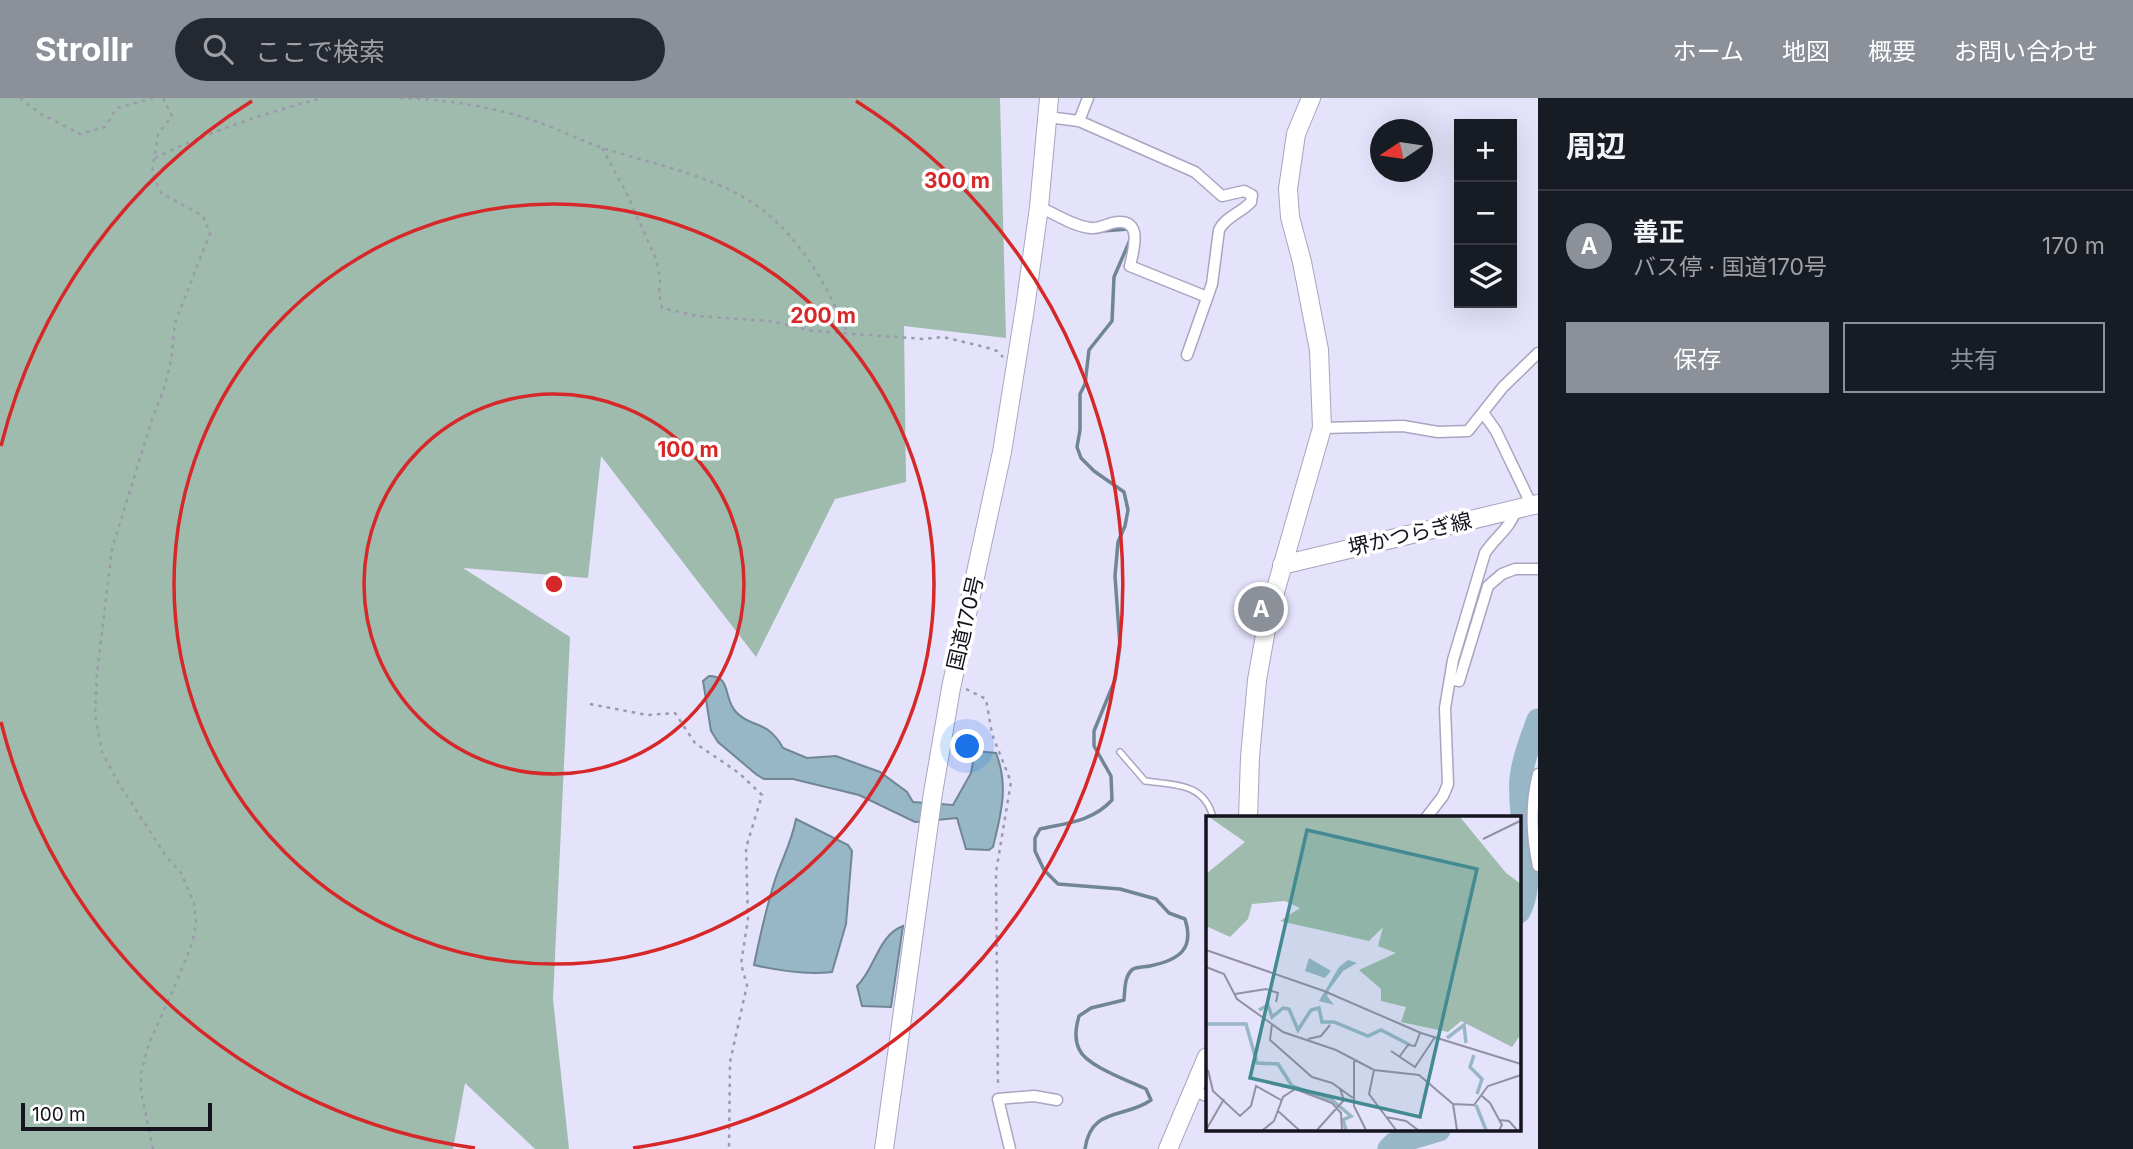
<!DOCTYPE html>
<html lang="ja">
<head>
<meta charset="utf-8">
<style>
	body { margin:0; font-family:Inter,"Noto Sans JP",sans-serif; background:#242831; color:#f1f3f6 }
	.controls { position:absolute; right:21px; top:21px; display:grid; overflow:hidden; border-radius:0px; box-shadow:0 7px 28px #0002 }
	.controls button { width:63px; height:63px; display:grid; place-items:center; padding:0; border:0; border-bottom:2px solid #363941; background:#171b24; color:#f1f3f6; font:35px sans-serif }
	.compass { position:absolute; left:1370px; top:21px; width:63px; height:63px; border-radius:50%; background:#171b24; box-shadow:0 7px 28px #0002; rotate:257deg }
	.scale { position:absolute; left:21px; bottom:18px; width:191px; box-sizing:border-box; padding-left:7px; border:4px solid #15141e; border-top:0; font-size:19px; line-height:24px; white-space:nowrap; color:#15141e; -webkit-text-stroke:5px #fff; paint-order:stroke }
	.you { position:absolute; left:968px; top:649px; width:24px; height:24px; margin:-18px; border:5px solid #fff; border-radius:50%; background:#1a73e8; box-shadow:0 0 0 10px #1a73e833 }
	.badge { display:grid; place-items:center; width:46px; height:46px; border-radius:50%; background:#8c9099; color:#fff; font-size:23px; font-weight:700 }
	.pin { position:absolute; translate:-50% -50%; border:4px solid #fff; box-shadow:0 2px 7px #0006 }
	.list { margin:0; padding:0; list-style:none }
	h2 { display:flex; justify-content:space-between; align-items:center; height:91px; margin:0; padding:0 28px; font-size:30px }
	h2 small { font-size:23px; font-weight:400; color:#9ea1a6 }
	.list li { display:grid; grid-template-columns:46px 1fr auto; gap:21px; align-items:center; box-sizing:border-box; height:112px; padding:0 28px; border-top:2px solid #363941 }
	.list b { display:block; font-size:26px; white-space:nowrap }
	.list p { margin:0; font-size:23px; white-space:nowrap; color:#9ea1a6 }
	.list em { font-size:23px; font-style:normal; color:#9ea1a6 }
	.actions { display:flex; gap:14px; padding:21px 28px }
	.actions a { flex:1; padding:16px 0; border:2px solid #8c9099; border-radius:0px; text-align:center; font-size:24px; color:#8c9099 }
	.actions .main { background:#8c9099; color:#fff }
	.icon { flex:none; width:38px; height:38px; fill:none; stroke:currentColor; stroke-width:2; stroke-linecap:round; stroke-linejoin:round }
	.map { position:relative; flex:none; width:1538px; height:1051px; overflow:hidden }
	header { display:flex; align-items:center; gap:42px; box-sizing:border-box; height:98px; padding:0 35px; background:#8c9099; color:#fff }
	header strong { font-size:33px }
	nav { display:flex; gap:38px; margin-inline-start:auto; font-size:24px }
	.search { width:490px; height:63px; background:#242831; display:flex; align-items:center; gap:18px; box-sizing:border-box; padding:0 24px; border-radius:38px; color:#9ea1a6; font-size:26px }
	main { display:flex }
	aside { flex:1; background:#171b24 }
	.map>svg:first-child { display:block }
	.green { fill:#9fbbad }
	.water { fill:#97b7c7; stroke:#708694; stroke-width:2 }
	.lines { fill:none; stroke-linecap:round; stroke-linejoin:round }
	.stream { stroke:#708694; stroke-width:3.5 }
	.river { stroke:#97b7c7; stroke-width:23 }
	.service-casing { stroke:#a8a5c1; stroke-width:8 }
	.minor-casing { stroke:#a8a5c1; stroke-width:13 }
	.primary-casing { stroke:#a8a5c1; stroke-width:20 }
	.trunk-casing { stroke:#a8a5c1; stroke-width:20 }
	.path { stroke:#9b9aad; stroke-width:2.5; stroke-dasharray:3.5 5; stroke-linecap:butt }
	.service { stroke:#fff; stroke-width:5 }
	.minor { stroke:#fff; stroke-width:10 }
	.primary { stroke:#fff; stroke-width:18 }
	.trunk { stroke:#fff; stroke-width:18 }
	.ring { fill:none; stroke:#d62828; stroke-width:3.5 }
	.labels { text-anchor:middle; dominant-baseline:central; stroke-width:7; stroke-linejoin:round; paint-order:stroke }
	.street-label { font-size:21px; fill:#15141e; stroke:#fff }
	.inset-river { fill:none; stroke:#97b7c7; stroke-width:3.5 }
	.inset-road { fill:none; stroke:#9290a3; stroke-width:2 }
	.view { fill:#438a92; fill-opacity:0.15; stroke:#438a92; stroke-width:3.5 }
	.inset-edge { fill:none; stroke:#15141e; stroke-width:3.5 }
	.centre { fill:#d62828; stroke:#fff; stroke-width:3.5 }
	.ring-label { font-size:21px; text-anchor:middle; font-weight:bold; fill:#d62828; stroke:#fff; stroke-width:7; stroke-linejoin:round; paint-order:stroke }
</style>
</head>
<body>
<header>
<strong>Strollr</strong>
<div class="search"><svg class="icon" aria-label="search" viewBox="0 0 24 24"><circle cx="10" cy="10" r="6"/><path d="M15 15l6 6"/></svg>ここで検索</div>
<nav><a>ホーム</a><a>地図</a><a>概要</a><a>お問い合わせ</a></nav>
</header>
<main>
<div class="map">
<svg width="1538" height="1051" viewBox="0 0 1538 1051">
	<rect width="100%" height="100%" fill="#e5e3fb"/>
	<!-- green -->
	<path class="green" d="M 0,0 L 1000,0 L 1006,240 L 904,228 L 906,384 L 835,401 L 756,559 L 601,358 L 588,480 L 463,470 L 570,539 L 553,901 L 569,1051 L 535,1051 L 465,985 L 453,1051 L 0,1051 Z"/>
	<!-- water -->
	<g class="water">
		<path d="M 709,578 C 732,578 723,601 736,614 C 752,631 767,621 783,650 L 807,660 L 836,658 L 880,674 L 907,694 L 913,704 L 953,707 L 971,675 L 975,653 L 996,655 C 1009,688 1001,716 993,749 L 989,752 L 966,751 L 957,720 L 915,724 L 859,697 L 793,681 L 764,681 L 757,677 L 718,644 L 711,633 L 703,583 Z"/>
		<path d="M 796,721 L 848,747 L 852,753 L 846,826 L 832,874 C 806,877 780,873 754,867 C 760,838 766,810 775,782 C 782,761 792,743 796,721 Z"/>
		<path d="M 903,828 L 891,909 L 862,908 L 857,888 C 875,871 878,837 903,828 Z"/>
	</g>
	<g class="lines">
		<!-- stream -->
		<g class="stream">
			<path d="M 1102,133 L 1129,131"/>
			<path d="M 1085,1051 C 1091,1008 1125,1021 1151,1002 L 1146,991 C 1129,983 1086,968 1079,951 C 1074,940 1076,929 1079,918 L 1091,910 L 1124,902 C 1125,892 1124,878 1133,871 C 1137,869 1145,869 1150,868 C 1178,862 1195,852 1185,821 L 1169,815 L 1156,801 L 1120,791 L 1058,786 L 1044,772 L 1035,753 L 1035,740 L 1040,731 C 1068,725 1093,723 1112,702 L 1111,678 L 1094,648 L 1094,633 L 1115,582 L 1120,548 L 1115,478 L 1118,444 L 1125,428 L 1128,412 L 1124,394 L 1094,373 L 1081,360 L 1077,349 L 1080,332 L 1080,296 L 1085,286 L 1089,252 L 1112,223 L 1114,179 L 1130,142"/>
		</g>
		<!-- river -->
		<g class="river">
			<path d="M 1519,814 C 1538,780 1517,721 1521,680 C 1523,661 1531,640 1538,622"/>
			<path d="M 1389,1051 L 1395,1045 L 1439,1032"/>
		</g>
		<!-- service casing -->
		<g class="service-casing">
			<path id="service" d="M 1120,654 L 1145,683 C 1175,687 1205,685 1213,720"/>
		</g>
		<!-- minor casing -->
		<g class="minor-casing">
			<g id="minor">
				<path d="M 1048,19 L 1079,23 L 1195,74 L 1222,98 L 1244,93 L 1252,97 L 1251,104 C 1241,115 1225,119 1219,132 L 1212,186 L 1187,257"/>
				<path d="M 1079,23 L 1088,0"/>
				<path d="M 1039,109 C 1054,115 1074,129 1091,130 C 1097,131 1106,127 1112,125 C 1144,118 1134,150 1130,168 L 1207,199"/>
				<path d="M 1484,316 L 1496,333 L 1532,408"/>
				<path d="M 1322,330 L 1403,328 L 1438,334 L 1468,333 L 1503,289 L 1538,255"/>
				<path d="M 1450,581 L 1459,583 L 1488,488 L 1502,476 L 1515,471 L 1538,471"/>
				<path d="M 1538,676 C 1530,707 1531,736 1538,768"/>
				<path d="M 1426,720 L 1443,698 L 1448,686 L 1445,610 L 1453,562 L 1485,455 C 1495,439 1511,430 1516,411"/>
				<path d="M 1193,993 L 1207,998"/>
				<path d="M 1010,1051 L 998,1001 L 1034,998 L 1057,1002"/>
			</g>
		</g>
		<!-- primary casing -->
		<g class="primary-casing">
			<path id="primary" d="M 1282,467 L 1538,406"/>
		</g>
		<!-- trunk casing -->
		<g class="trunk-casing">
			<g id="trunk">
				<path d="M 1248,720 L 1250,659 L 1257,582 L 1269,515 L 1322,330 L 1319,252 L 1302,164 L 1290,119 L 1288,91 L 1296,36 L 1311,0"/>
				<path d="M 884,1051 L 933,695 L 951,590 L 1002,354 L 1025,210 L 1039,109 L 1049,0"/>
				<path d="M 1168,1051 L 1207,959"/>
			</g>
		</g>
		<!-- path -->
		<g class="path">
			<path d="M 20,0 L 41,16 L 80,36 L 105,29 L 117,10 L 153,0"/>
			<path d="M 400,0 C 442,1 487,8 526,20 C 554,29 579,42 606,51 C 659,68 731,81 772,120 C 808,152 828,192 848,235"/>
			<path d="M 602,50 L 625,92 L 656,161 L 660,180 L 659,196 L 662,210 L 697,218 L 770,223 L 813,233 L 924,241 L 943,239 L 985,249 L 997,253 L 1003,259"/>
			<path d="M 155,60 C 208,34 265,15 322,0"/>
			<path d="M 966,591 L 986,601 L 992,636 L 1011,684 L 996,774 L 998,990"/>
			<path d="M 590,606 L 647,617 L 675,615 L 695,645 L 739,675 L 762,697 L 746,750 L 748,821 L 741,866 L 747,887 L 730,964 L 729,1051"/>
			<path d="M 153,1051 L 141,993 L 141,976 L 148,948 L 174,890 L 193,843 L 196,824 L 194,805 L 181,775 L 166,758 L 119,686 L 102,654 L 95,617 L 97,575 L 112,451 L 153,318 L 164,291 L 171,263 L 175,225 L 210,135 L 203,118 L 161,95 L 152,75 L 158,36 L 172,18 L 163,0"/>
		</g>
		<!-- service -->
		<use href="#service" class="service"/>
		<!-- minor -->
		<use href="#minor" class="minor"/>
		<!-- primary -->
		<use href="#primary" class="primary"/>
		<!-- trunk -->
		<use href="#trunk" class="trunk"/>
	</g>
	<!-- distance rings -->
	<g class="ring">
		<circle cx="554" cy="486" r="190"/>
		<circle cx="554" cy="486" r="380"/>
		<path d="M475 1050A570 570 0 0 1 1 624M1 348A570 570 0 0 1 252 3M856 3A570 570 0 0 1 633 1050"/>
	</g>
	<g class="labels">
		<!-- street labels -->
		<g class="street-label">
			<text transform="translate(1410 436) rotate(-13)">堺かつらぎ線</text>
			<text transform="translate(965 525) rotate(-77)">国道170号</text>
		</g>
	</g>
	<!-- overview -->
	<g transform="translate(1206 718)">
		<rect width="315" height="315" fill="#e5e3fb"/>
		<path d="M 3,1 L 254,1 L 300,57 L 315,68 L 315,218 L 306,231 L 255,205 L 242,216 L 195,206 L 200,191 L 175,185 L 175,173 L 153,154 L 190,137 L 172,130 L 177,111 L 163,125 L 74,105 L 94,92 L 79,85 L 46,88 L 42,103 L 24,121 L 0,110 L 0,58 L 39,26 Z" fill="#9fbbad"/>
		<path d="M 103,142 L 125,155 L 119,162 L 99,155 ZM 142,144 L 151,147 L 137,155 L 123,174 L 121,180 L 128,189 L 113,185 L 133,151 Z" fill="#97b7c7"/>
		<path class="inset-river" d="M 53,194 L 62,189 L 66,201 L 77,192 L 83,193 L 92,214 L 105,194 L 113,192 L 116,206 L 128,206 L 162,220 L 175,214 L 204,229M 0,208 L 40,208 L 51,247 L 72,248 L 86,270 L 126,284 L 145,300 L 137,304 L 140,314M 241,222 L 258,209 L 260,227M 268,239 L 264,251 L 276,263 L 271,278M 270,289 L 280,314"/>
		<path class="inset-road" d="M 277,23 L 314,5M 0,134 L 118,175 L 215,217 L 315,248M 0,151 L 18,158 L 31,183 L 77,216 L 130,234 L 168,254 L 213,259 L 247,288 L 268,289 L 282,270 L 315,259M 29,178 L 60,173 L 72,177 L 70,186M 66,208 L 64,224 L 106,261 L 126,267 L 147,282M 102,223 L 115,220 L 124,209M 185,235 L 209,251 L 229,221M 194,240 L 202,229 L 209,230 L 214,217M 148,243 L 148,290 L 160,314M 2,254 L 7,275 L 34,300 L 45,290 L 50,270 L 75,284M 168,254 L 163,278 L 190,314M 276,280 L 284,287 L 296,309 L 293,314M 247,288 L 251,314M 72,295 L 93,314M 180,301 L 200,305 L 212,314M 293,304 L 303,305 L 311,314M 0,314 L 18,283M 57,314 L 68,305 L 77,281 L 89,273 L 126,287 L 135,297 L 136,314M 111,314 L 138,284 L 134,273"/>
		<path class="view" d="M 101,14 L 271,53 L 214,301 L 44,262 Z"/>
		<rect width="315" height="315" class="inset-edge"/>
	</g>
	<circle cx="554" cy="486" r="10" class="centre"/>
	<g class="ring-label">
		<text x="957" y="90">300 m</text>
		<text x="823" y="225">200 m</text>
		<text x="688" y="359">100 m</text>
	</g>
</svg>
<div class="controls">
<button>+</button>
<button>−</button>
<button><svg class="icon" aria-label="layers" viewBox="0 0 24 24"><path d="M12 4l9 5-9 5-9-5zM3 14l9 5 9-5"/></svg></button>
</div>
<svg class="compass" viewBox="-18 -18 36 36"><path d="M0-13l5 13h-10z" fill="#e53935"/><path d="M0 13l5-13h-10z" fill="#9ea1a6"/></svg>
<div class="scale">100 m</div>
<div class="you"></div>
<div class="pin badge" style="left:1261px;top:511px">A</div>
</div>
<aside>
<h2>周辺<small></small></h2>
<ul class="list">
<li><span class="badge">A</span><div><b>善正</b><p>バス停 · 国道170号</p></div><em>170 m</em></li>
</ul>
<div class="actions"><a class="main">保存</a><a>共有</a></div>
</aside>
</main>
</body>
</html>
